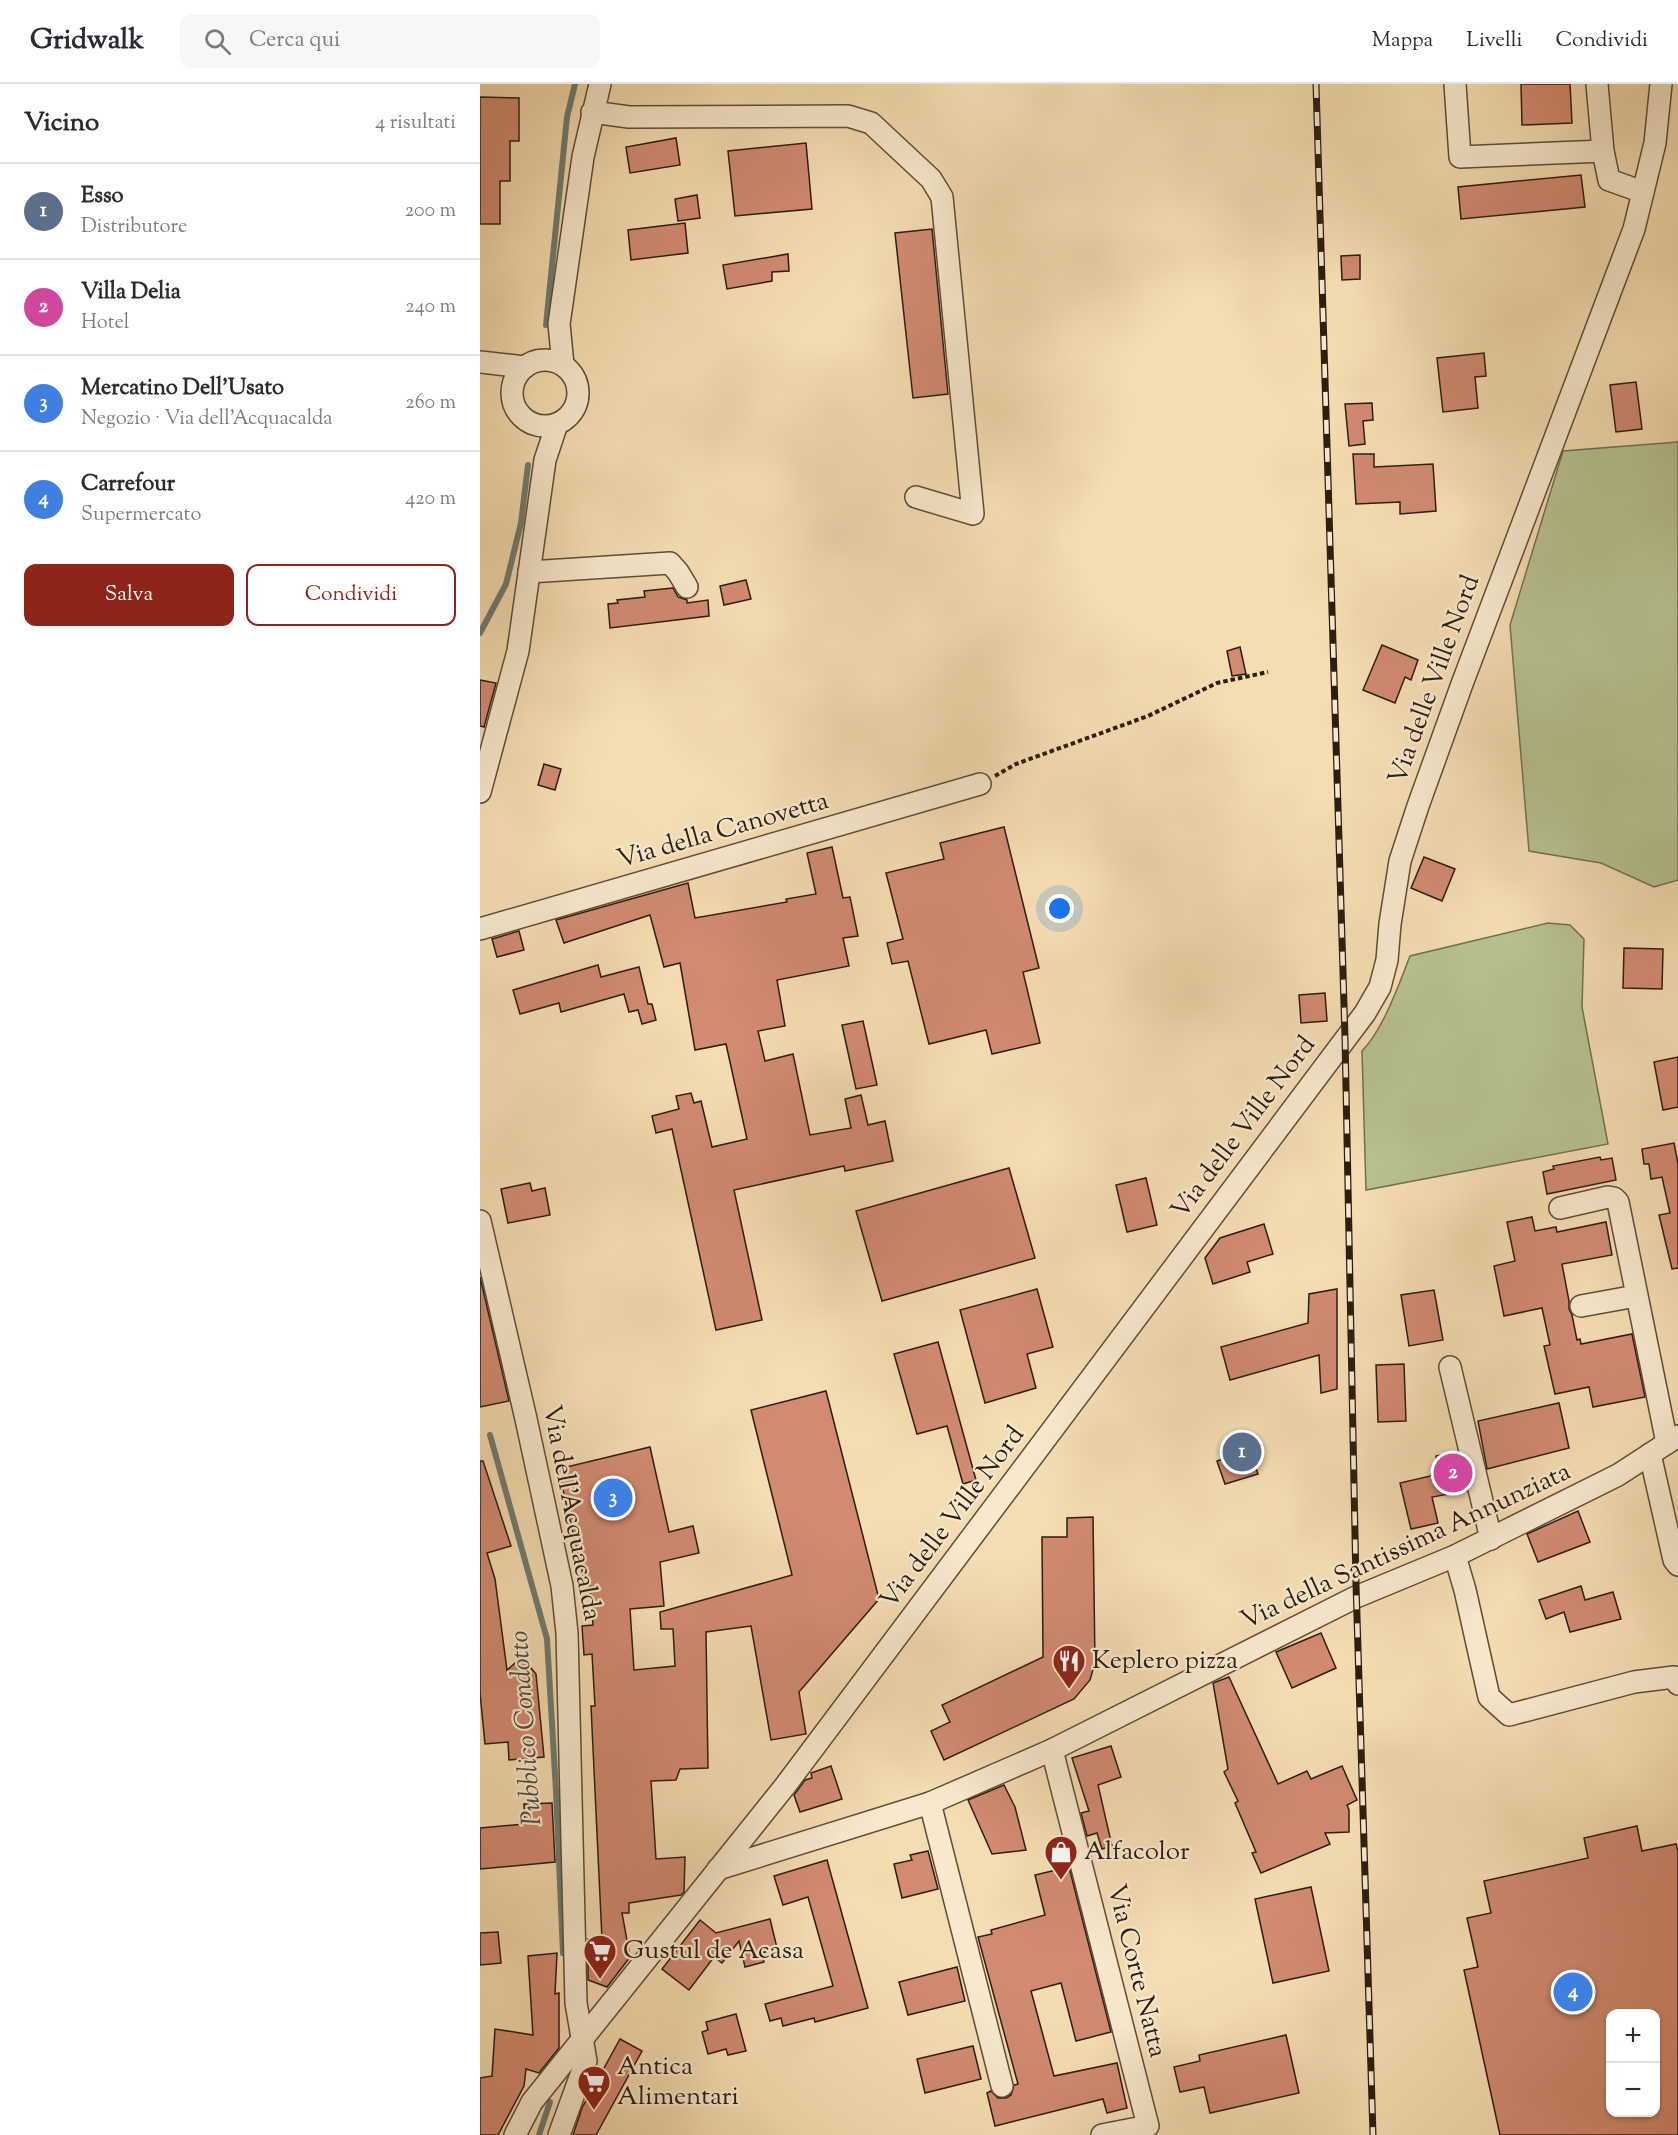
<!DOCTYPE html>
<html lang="it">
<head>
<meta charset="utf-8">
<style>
	body { margin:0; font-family:"Sorts Mill Goudy",serif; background:#f7f7f7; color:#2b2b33 }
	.controls { position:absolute; right:18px; bottom:18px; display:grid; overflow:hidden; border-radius:12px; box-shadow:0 2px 4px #0004 }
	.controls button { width:54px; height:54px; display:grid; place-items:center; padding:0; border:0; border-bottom:2px solid #e1e1e2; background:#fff; color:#2b2b33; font:30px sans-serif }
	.you { position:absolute; left:580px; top:825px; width:21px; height:21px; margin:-15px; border:4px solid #fff; border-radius:50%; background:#1a73e8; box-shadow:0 0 0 9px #1a73e833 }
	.badge { display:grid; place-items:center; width:39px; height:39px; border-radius:50%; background:#8f2418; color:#fff; font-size:20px; font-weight:700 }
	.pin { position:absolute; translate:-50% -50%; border:3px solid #fff; box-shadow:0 2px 6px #0006 }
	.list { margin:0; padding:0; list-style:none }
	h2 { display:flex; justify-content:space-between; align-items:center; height:78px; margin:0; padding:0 24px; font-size:26px }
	h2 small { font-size:20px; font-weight:400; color:#7c7c81 }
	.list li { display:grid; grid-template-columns:39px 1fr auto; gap:18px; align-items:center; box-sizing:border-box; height:96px; padding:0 24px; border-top:2px solid #e1e1e2 }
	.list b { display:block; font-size:22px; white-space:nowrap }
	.list p { margin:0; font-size:20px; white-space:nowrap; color:#7c7c81 }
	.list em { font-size:20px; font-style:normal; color:#7c7c81 }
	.actions { display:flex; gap:12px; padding:18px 24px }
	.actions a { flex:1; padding:14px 0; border:2px solid #8f2418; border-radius:12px; text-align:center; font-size:21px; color:#8f2418 }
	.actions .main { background:#8f2418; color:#fff }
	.icon { flex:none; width:33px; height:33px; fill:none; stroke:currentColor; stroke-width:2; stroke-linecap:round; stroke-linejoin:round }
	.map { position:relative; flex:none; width:1198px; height:2051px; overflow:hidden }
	header { display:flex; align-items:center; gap:36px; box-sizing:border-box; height:84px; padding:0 30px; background:#fff; border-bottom:2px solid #e1e1e2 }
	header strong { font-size:28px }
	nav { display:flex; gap:33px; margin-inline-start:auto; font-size:21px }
	.search { width:420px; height:54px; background:#f7f7f7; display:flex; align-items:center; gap:15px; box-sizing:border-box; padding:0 21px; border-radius:12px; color:#7c7c81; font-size:22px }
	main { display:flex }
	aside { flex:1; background:#fff }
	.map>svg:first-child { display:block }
	.green { fill:#b7c290; stroke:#717050; stroke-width:1.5 }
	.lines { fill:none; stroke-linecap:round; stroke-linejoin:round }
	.stream { stroke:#6f7c70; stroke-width:6 }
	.building { fill:#d28a71; stroke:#2b1d10; stroke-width:1.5; fill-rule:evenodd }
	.minor-casing { stroke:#5e4d38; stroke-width:24 }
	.path { stroke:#2b1d10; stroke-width:4; stroke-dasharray:4.5 3; stroke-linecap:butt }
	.minor { stroke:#f8e9cd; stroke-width:21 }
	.rail-casing { stroke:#2b1d10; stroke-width:7 }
	.rail { stroke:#f8e9cd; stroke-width:4.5; stroke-dasharray:14; stroke-linecap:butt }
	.labels { text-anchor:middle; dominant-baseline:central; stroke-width:4.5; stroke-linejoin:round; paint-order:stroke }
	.street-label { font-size:26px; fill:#2b1d10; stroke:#f8e9cd }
	.poi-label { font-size:26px; fill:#2b1d10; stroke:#f8e9cd; text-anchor:start }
	.water-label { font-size:27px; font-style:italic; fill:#4d4c40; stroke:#f8e9cd }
</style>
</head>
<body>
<header>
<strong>Gridwalk</strong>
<div class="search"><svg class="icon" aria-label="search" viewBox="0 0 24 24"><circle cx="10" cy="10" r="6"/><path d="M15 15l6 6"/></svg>Cerca qui</div>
<nav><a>Mappa</a><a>Livelli</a><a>Condividi</a></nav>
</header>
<main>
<aside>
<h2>Vicino<small>4 risultati</small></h2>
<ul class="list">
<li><span class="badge" style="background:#5c6f8a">1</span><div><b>Esso</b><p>Distributore</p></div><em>200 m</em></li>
<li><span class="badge" style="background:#d1479c">2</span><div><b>Villa Delia</b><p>Hotel</p></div><em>240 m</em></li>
<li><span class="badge" style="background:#3f7fe0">3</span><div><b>Mercatino Dell'Usato</b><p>Negozio · Via dell'Acquacalda</p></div><em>260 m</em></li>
<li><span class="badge" style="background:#3f7fe0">4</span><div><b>Carrefour</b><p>Supermercato</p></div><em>420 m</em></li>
</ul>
<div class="actions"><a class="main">Salva</a><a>Condividi</a></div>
</aside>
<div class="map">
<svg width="1198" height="2051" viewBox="0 0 1198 2051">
	<rect width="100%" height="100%" fill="#f5ddb2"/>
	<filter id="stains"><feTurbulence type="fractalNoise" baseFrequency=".00333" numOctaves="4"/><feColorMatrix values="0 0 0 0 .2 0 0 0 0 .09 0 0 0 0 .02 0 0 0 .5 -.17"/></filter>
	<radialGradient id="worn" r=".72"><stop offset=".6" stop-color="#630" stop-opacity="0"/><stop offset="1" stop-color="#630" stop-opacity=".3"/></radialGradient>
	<!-- green -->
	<g class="green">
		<path d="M 1198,358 L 1198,796 L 1174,803 L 1121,779 L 1049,767 L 1030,541 L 1083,367 Z"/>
		<path d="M 1068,839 L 1090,841 L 1104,855 L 1102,923 L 1128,1060 L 886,1106 L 882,967 C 903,946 919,900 930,872 Z"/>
	</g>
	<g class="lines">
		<!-- stream -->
		<g class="stream">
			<path d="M 66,241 L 87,33 L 95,0"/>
			<path d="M 0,549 L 26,500 L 41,439 L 48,381"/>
			<path d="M 10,1351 L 67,1555 L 76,1707 L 83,1869"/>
			<path d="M 59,2051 L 70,2018"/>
		</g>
	</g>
	<!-- building -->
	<g class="building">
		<path d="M 1041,0 L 1090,0 L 1092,39 L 1042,41 Z"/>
		<path d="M 0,13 L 39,14 L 39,57 L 30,57 L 30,97 L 20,97 L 20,140 L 0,140 Z"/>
		<path d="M 196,54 L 200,81 L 150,89 L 146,63 Z"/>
		<path d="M 326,59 L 332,125 L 255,132 L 248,67 Z"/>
		<path d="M 1101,91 L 1105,123 L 981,135 L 978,103 Z"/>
		<path d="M 217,111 L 220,134 L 198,137 L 195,115 Z"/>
		<path d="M 205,139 L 208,169 L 151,176 L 148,146 Z"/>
		<path d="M 452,145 L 468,310 L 433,314 L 415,149 Z"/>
		<path d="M 308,170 L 309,187 L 292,188 L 292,197 L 247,205 L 243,181 Z"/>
		<path d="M 880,171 L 880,195 L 862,196 L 861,172 Z"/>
		<path d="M 1004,269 L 1006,292 L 995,293 L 998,324 L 963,328 L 957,274 Z"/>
		<path d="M 1156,298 L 1162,345 L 1136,348 L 1130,301 Z"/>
		<path d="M 892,319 L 893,336 L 883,337 L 885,360 L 869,362 L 865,320 Z"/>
		<path d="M 873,370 L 894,370 L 894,383 L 953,380 L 956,427 L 920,430 L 920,418 L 876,420 Z"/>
		<path d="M 266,496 L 271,515 L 244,521 L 240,502 Z"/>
		<path d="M 193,504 L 198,513 L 207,516 L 207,519 L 228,516 L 229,532 L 130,544 L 128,520 L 138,519 L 137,516 L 165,513 L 164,507 Z"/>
		<path d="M 902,561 L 938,576 L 931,596 L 925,593 L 915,619 L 883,606 Z"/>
		<path d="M 760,563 L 766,590 L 752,592 L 747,567 Z"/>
		<path d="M 0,596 L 16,599 L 4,643 L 0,642 Z"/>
		<path d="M 64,680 L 81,685 L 75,706 L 58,701 Z"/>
		<path d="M 524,743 L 559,884 L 543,888 L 560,959 L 512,970 L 506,946 L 449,960 L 428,877 L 412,880 L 407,859 L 423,855 L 406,789 L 464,775 L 460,759 Z"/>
		<path d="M 352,763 L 363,814 L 370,813 L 378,852 L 363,854 L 369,882 L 297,896 L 305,942 L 278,947 L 285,977 L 313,970 L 330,1051 L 371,1044 L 365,1015 L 381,1011 L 388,1041 L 405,1037 L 413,1077 L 365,1087 L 364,1082 L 254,1106 L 282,1236 L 236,1246 L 192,1045 L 176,1049 L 172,1032 L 199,1025 L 196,1012 L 211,1009 L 214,1019 L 221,1017 L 232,1063 L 267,1055 L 246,960 L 215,966 L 200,879 L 184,883 L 170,831 L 84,859 L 76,836 L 208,799 L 215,834 L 307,818 L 306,815 L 336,810 L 327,769 Z"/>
		<path d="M 944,773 L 975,785 L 962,817 L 931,804 Z"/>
		<path d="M 39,847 L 44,866 L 17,873 L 12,855 Z"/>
		<path d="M 1144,864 L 1183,865 L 1182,905 L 1143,904 Z"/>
		<path d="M 118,881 L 121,893 L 159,883 L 168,920 L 172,920 L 176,936 L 162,940 L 158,926 L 149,928 L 144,910 L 81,928 L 79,919 L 40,930 L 33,906 Z"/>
		<path d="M 845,909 L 847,937 L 821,939 L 819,911 Z"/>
		<path d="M 383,937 L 397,1001 L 376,1005 L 362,941 Z"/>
		<path d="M 1198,973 L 1198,1023 L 1183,1026 L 1174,978 Z"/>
		<path d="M 1194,1059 L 1198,1080 L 1198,1184 L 1192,1185 L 1179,1131 L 1190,1129 L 1182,1093 L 1171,1095 L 1169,1080 L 1164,1080 L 1162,1065 Z"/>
		<path d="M 1120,1073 L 1121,1076 L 1132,1074 L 1136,1096 L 1067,1110 L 1063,1088 L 1074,1085 L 1073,1082 Z"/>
		<path d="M 529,1084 L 555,1174 L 402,1217 L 376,1127 Z"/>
		<path d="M 666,1094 L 677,1141 L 647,1148 L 636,1101 Z"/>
		<path d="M 50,1099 L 52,1107 L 65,1104 L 70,1131 L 28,1139 L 21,1105 Z"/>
		<path d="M 1052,1133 L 1055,1147 L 1076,1143 L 1077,1148 L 1126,1138 L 1132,1171 L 1082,1180 L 1089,1217 L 1089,1225 L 1092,1231 L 1097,1256 L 1100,1255 L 1101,1260 L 1152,1250 L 1165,1313 L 1113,1323 L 1109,1303 L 1075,1310 L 1064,1262 L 1070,1261 L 1062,1224 L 1024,1232 L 1014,1182 L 1035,1177 L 1027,1138 Z"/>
		<path d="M 784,1140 L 793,1170 L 767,1178 L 770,1188 L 733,1200 L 725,1174 L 740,1154 Z"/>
		<path d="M 0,1193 L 29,1317 L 0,1323 Z"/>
		<path d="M 557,1205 L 573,1263 L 547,1270 L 556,1304 L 505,1319 L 480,1226 Z"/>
		<path d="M 857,1205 L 857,1305 L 841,1309 L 839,1271 L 750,1296 L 741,1263 L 828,1239 L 829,1210 Z"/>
		<path d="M 954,1206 L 963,1256 L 929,1262 L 921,1211 Z"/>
		<path d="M 458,1258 L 496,1396 L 483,1400 L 467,1342 L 437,1350 L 414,1270 Z"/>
		<path d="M 924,1280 L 926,1337 L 898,1338 L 896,1281 Z"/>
		<path d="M 346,1307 L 399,1515 L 319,1608 L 326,1650 L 291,1656 L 271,1542 L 226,1548 L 228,1684 L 200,1685 L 196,1696 L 171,1697 L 176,1775 L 205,1773 L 204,1808 L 201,1811 L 149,1819 L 149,1829 L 142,1829 L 150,1873 L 127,1903 L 108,1896 L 108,1855 L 122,1855 L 111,1622 L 115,1622 L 112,1570 L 104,1571 L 102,1542 L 113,1541 L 109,1494 L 104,1495 L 78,1385 L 170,1363 L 189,1448 L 213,1442 L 219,1469 L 180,1478 L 184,1522 L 150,1525 L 154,1586 L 195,1582 L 193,1545 L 181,1545 L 180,1528 L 312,1491 L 271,1326 Z"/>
		<path d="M 1079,1319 L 1089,1364 L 1007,1385 L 998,1337 Z"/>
		<path d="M 770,1367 L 778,1390 L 745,1400 L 737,1377 Z"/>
		<path d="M 977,1368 L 986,1407 L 952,1413 L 958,1439 L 931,1445 L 920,1399 L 959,1390 L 956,1372 Z"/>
		<path d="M 0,1377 L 3,1377 L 31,1462 L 7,1469 L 15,1495 L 27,1586 L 42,1573 L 56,1590 L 64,1673 L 29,1676 L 28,1658 L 5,1660 L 0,1609 Z"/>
		<path d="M 1098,1427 L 1110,1458 L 1058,1478 L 1047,1450 Z"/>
		<path d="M 613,1433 L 615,1579 L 610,1596 L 594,1615 L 464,1676 L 451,1647 L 470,1638 L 462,1621 L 563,1573 L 562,1453 L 587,1453 L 587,1434 Z"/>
		<path d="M 1101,1502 L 1105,1516 L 1133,1508 L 1141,1535 L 1090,1548 L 1084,1528 L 1066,1535 L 1059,1516 Z"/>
		<path d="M 841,1549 L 856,1584 L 812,1604 L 796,1568 Z"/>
		<path d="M 749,1593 L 798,1700 L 827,1687 L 831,1695 L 862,1682 L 877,1716 L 867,1721 L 869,1726 L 869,1748 L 845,1749 L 850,1760 L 781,1789 L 772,1769 L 776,1768 L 755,1719 L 758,1717 L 744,1688 L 748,1685 L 733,1599 Z"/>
		<path d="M 631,1662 L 641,1693 L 618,1701 L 632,1762 L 622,1765 L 617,1749 L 607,1752 L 601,1729 L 609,1727 L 592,1674 Z"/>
		<path d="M 351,1682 L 362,1715 L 320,1728 L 314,1711 L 325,1696 L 332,1694 L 331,1689 Z"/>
		<path d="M 524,1701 L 535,1723 L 546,1766 L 512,1770 L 488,1716 Z"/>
		<path d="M 72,1719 L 75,1778 L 0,1785 L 0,1744 L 45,1740 L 44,1720 Z"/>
		<path d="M 1157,1742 L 1162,1767 L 1196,1760 L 1198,1768 L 1198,2051 L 1020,2051 L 984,1886 L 998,1883 L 987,1834 L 1011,1829 L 1004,1797 L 1108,1774 L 1104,1754 ZM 1131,1929 L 1176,1929 L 1176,2028 L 1131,2028 Z"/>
		<path d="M 448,1767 L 458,1805 L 422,1814 L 414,1780 L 432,1776 L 430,1771 Z"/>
		<path d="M 347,1776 L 388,1924 L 335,1938 L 334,1934 L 303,1942 L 301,1934 L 290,1937 L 285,1920 L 353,1902 L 328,1813 L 303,1821 L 294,1792 Z"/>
		<path d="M 589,1783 L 631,1948 L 596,1957 L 581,1899 L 551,1907 L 574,1992 L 637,1979 L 647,2024 L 627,2029 L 623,2015 L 515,2042 L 507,2009 L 511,2007 L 518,2014 L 526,2014 L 531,2011 L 534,2001 L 538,2000 L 498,1853 L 512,1850 L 511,1846 L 565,1831 L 555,1791 Z"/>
		<path d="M 831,1803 L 849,1887 L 793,1899 L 775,1815 Z"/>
		<path d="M 290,1835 L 297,1864 L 282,1869 L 284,1878 L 265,1883 L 259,1857 L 242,1879 L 234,1873 L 209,1906 L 182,1885 L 220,1836 L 236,1849 Z"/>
		<path d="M 18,1848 L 21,1879 L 0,1881 L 0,1849 Z"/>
		<path d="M 77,1869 L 75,1910 L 79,1909 L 79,1964 L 59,1989 L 46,1985 L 44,2002 L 18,2051 L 0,2051 L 0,1994 L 12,1992 L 15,1945 L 53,1951 L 48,1872 Z"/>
		<path d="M 477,1883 L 485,1917 L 428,1931 L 419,1898 Z"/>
		<path d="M 256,1930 L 266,1967 L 248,1971 L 246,1965 L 228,1970 L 222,1948 L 228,1946 L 226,1938 Z"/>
		<path d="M 806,1951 L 819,2009 L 730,2029 L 724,2003 L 700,2008 L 694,1983 L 720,1977 L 719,1971 Z"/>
		<path d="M 140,1955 L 162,1967 L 116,2051 L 93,2051 L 102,2024 Z"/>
		<path d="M 493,1962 L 501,1995 L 445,2009 L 437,1975 Z"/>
	</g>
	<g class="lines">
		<!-- minor casing -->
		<g class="minor-casing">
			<g id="minor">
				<path d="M 975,0 L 980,73 L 1123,67 L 1129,96 L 1163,108"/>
				<path d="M 1117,0 L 1123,67"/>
				<path d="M 112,28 L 149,33 L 368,32 L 391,39 L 451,95 L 462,113 L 493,430 L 436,413"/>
				<circle cx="65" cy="309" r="33"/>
				<path d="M 0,278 L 45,283"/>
				<path d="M 83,281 L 79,240 L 103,73 L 120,0"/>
				<path d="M 49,488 L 190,479 L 198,488 L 207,503"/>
				<path d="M 0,708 L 38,567 L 65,376 L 77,340"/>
				<path d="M 0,845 L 500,700"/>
				<path d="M 1080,1124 L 1128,1113 L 1134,1114 L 1138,1118 L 1187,1359"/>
				<path d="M 0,1137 L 46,1335 L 82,1502 L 87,1549 L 96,1919 L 106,1977 L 79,2051"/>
				<path d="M 1101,1222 L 1156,1212"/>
				<path d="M 970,1283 L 1011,1455"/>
				<path d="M 1170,1370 L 1194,1476 L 1198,1481"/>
				<path d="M 975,1472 L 985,1506 L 1009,1613 L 1029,1631 L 1154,1598 L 1194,1593 L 1198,1600"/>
				<path d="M 572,1666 L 668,2042 L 622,2051"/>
				<path d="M 450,1719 L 522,2002"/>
				<path d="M 238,1785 L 450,1719 L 572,1666 L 876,1513 L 975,1472 L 1138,1391 L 1198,1352"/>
				<path d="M 35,2051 L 52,2018 L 305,1702 L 885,929 L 900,903 L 907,876 L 910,840 L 920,777 L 938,722 L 982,600 L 1154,145 L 1175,59 L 1181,0"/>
			</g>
		</g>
		<!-- path -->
		<path class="path" d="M 515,692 L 536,680 L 668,632 L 737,599 L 788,588"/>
		<!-- minor -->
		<use href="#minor" class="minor"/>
		<!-- rail casing -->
		<g class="rail-casing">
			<path id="rail" d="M 836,0 L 865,954 L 876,1500 L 893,2051"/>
		</g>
		<!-- rail -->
		<use href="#rail" class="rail"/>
	</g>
	<!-- icons -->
	<defs>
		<g id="restaurant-pin" transform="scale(1.725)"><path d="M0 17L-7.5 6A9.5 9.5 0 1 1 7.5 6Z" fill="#8f2418" stroke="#f8e9cd"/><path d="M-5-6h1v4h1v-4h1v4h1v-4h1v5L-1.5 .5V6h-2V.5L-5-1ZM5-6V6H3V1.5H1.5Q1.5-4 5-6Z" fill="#fff"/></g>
		<g id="shop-pin" transform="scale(1.725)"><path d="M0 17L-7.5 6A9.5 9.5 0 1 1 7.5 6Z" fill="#8f2418" stroke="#f8e9cd"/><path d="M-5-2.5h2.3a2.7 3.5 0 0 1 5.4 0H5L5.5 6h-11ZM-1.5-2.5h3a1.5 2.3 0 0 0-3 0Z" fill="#fff"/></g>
		<g id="supermarket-pin" transform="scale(1.725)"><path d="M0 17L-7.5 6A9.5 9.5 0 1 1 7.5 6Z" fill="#8f2418" stroke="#f8e9cd"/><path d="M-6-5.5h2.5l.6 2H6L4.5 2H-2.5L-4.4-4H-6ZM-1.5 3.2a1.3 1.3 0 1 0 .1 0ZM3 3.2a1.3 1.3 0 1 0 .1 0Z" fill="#fff"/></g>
	</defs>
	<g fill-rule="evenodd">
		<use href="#restaurant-pin" x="589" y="1577"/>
		<use href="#shop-pin" x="581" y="1768"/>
		<use href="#supermarket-pin" x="120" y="1867"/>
		<use href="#supermarket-pin" x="114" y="1998"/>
	</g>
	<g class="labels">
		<!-- street labels -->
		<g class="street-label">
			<text transform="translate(955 596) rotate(-70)">Via delle Ville Nord</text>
			<text transform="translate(243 747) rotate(-16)">Via della Canovetta</text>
			<text transform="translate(764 1044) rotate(-53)">Via delle Ville Nord</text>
			<text transform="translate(91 1429) rotate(79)">Via dell'Acquacalda</text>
			<text transform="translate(473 1434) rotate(-53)">Via delle Ville Nord</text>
			<text transform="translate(926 1463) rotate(-25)">Via della Santissima Annunziata</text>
			<text transform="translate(656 1887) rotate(76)">Via Corte Natta</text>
		</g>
		<!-- poi labels -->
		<g class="poi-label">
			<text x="612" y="1577">Keplero pizza</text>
			<text x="604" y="1768">Alfacolor</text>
			<text x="143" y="1867">Gustul de Acasa</text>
			<text x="137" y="1983">Antica<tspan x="137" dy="30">Alimentari</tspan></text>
		</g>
		<!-- water labels -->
		<g class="water-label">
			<text transform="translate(47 1644) rotate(-94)">Pubblico Condotto</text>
		</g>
	</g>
	<rect width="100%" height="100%" filter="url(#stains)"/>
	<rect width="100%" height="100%" fill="url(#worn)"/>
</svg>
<div class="controls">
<button>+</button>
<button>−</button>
</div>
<div class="you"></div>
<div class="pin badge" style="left:762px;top:1368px;background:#5c6f8a">1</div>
<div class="pin badge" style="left:973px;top:1389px;background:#d1479c">2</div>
<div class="pin badge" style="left:133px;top:1414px;background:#3f7fe0">3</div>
<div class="pin badge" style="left:1093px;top:1908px;background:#3f7fe0">4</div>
</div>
</main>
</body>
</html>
